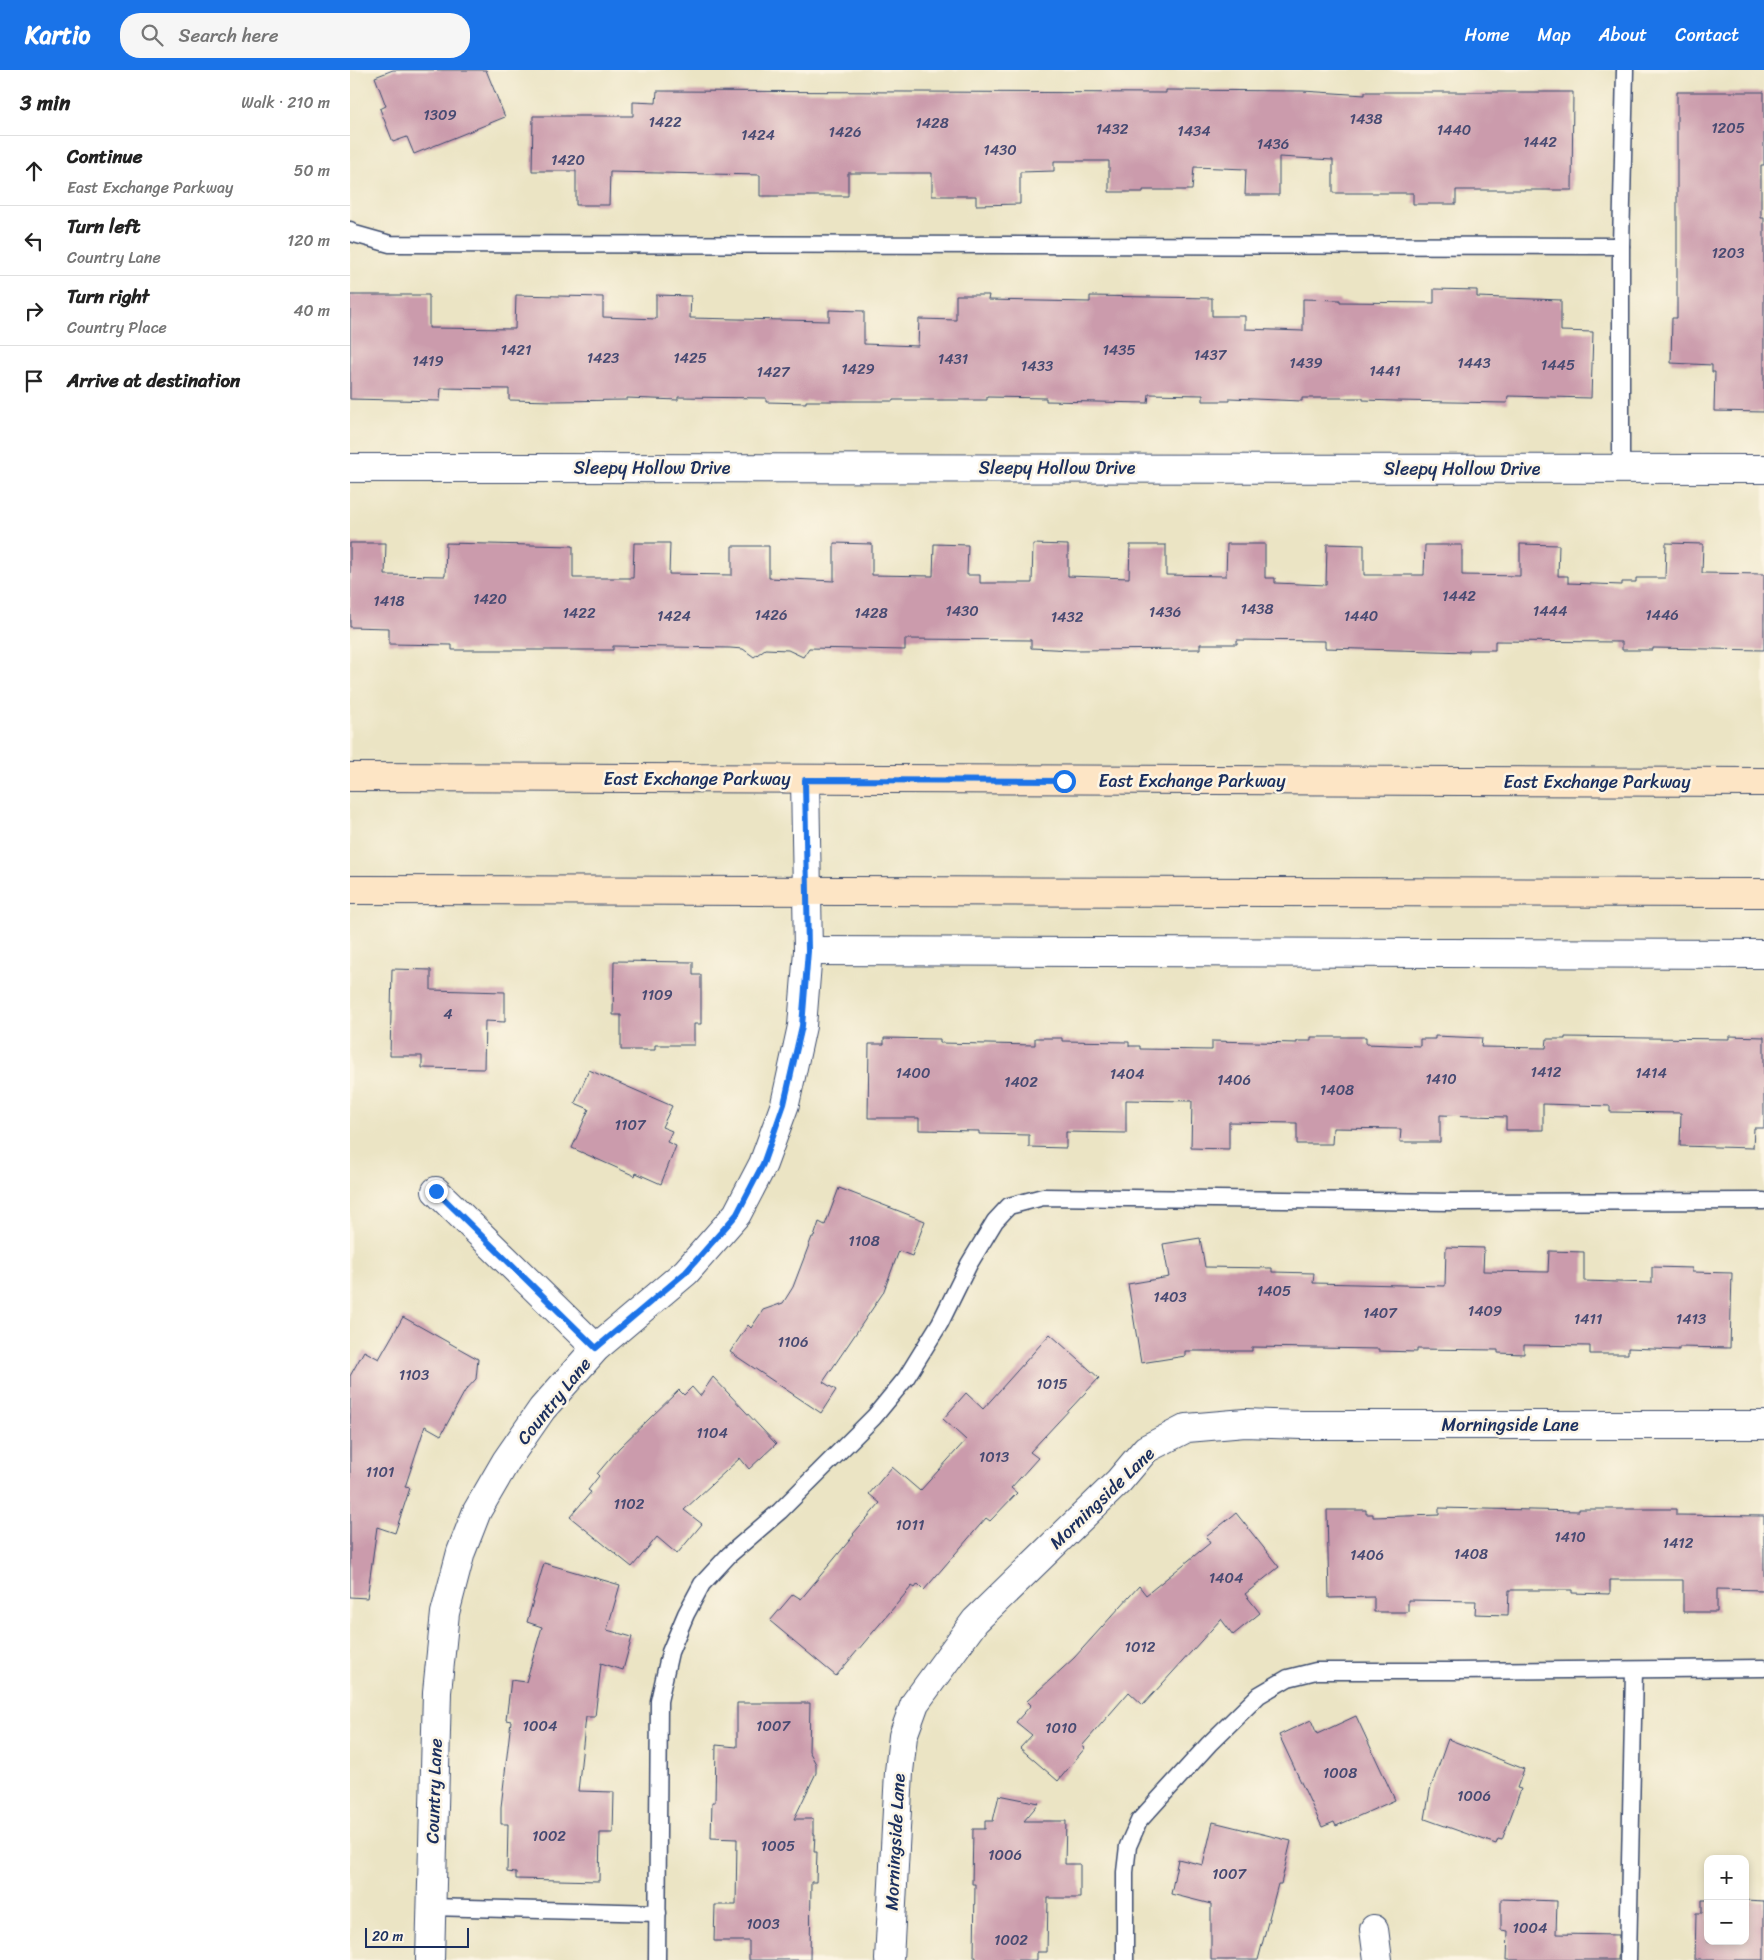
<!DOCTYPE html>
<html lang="en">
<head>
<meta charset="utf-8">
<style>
	body { margin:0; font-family:Sriracha,sans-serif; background:#f6f6f6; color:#222 }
	.controls { position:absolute; right:15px; bottom:15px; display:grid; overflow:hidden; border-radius:10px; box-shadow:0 2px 8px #0003 }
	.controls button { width:45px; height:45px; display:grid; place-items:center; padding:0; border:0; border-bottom:1px solid #e0e0e0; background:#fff; color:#222; font:25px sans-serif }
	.scale { position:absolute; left:15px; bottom:12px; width:104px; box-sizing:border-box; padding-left:5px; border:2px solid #1b2f5e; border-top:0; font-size:14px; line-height:18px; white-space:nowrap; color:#1b2f5e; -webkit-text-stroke:4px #fcf5e5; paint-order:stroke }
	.stop { position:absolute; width:15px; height:15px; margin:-11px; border:4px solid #1a73e8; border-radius:50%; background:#fff }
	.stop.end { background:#1a73e8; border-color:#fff; box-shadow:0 1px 5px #0008 }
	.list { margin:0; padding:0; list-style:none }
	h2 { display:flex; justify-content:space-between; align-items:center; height:65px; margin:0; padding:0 20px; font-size:21px }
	h2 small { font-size:16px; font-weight:400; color:#767676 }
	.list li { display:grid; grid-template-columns:32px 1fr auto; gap:15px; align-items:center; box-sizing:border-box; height:70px; padding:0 20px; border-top:1px solid #e0e0e0 }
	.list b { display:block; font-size:19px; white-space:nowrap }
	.list p { margin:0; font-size:16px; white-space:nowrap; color:#767676 }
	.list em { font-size:16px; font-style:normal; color:#767676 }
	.icon { flex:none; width:28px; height:28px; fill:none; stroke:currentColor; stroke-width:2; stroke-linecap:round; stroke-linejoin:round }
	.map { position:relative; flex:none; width:1414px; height:1890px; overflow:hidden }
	header { display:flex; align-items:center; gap:30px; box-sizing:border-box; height:70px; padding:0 25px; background:#1a73e8; color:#fff }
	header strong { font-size:24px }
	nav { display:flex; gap:28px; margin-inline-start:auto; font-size:18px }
	.search { width:350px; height:45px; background:#f6f6f6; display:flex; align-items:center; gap:12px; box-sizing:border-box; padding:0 18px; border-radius:20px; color:#767676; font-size:19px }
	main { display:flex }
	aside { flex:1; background:#fff }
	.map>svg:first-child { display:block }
	.building { fill:#cb9bac }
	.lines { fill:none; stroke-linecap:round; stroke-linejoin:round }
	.service-casing { stroke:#3a4a6d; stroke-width:19 }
	.minor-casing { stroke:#3a4a6d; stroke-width:30 }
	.tertiary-casing { stroke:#3a4a6d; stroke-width:30 }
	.secondary-casing { stroke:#3a4a6d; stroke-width:30 }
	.service { stroke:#fff; stroke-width:16 }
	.minor { stroke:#fff; stroke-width:28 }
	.tertiary { stroke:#fff; stroke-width:28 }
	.secondary { stroke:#fde5c5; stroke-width:28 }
	.route { stroke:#1a73e8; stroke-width:6 }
	.labels { text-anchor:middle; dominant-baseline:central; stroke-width:5; stroke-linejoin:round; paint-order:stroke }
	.number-label { font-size:15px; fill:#474a72 }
	.street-label { font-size:18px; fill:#1b2f5e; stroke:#fcf5e5 }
</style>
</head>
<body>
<header>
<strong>Kartio</strong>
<div class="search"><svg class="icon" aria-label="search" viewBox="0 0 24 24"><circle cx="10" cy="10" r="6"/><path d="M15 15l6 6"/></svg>Search here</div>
<nav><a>Home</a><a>Map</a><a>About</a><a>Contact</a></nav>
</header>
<main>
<aside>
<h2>3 min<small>Walk · 210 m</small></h2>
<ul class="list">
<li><svg class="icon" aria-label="ahead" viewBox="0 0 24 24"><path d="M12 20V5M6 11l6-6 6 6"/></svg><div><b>Continue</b><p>East Exchange Parkway</p></div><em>50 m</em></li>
<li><svg class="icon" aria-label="left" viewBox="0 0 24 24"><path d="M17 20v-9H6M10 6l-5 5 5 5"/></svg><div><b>Turn left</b><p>Country Lane</p></div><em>120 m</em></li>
<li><svg class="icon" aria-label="right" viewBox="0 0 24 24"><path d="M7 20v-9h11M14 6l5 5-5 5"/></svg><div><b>Turn right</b><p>Country Place</p></div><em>40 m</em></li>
<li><svg class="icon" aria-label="arrive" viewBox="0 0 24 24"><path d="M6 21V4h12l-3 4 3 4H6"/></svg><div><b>Arrive at destination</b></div></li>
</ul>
</aside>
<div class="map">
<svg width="1414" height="1890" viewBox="0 0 1414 1890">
	<rect width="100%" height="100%" fill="#fcf5e5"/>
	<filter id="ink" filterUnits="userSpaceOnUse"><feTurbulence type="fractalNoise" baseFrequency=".02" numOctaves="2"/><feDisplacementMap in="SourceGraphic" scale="10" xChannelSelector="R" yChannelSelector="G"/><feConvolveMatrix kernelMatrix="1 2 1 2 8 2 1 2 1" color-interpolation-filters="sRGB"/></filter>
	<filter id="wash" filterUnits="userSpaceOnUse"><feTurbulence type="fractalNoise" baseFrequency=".0096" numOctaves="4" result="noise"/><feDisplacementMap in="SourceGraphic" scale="20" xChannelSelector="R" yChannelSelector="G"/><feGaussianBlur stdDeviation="1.12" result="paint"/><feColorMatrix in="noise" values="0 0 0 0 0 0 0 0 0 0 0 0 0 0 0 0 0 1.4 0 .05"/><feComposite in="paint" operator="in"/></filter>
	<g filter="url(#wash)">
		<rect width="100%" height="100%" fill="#ebe4c4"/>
		<g id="blocks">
			<!-- building -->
			<g class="building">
				<path d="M 43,0 L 136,0 L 155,47 L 64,84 L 57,67 L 43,72 L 30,39 L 36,36 L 25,7 Z"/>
				<path d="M 816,20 L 953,21 L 1015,25 L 1015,22 L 1223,22 L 1222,120 L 1106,120 L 1106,134 L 1063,134 L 1063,123 L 983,123 L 983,90 L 929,87 L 929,125 L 895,125 L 896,99 L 844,97 L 842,120 L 793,120 L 793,122 L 759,122 L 759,91 L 704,91 L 704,101 L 670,102 L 670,134 L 626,135 L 626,126 L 582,126 L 582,103 L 498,103 L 498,126 L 410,126 L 410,105 L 260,102 L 259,135 L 226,135 L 226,101 L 182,101 L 183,46 L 283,46 L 283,32 L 306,33 L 307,21 L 816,23 Z"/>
				<path d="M 1327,22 L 1414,22 L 1414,95 L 1411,95 L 1411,148 L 1414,148 L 1414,342 L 1364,341 L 1365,302 L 1362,302 L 1362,295 L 1321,293 L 1322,248 L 1327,248 Z"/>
				<path d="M 1084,219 L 1127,220 L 1127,227 L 1211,230 L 1211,261 L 1243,262 L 1241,328 L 1158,326 L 1157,333 L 1046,331 L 1013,330 L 1013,328 L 952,328 L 952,331 L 880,328 L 880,331 L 853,331 L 853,325 L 799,324 L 798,333 L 696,331 L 696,328 L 637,327 L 637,330 L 543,330 L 543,331 L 456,331 L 456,333 L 416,332 L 416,328 L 328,327 L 328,330 L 277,328 L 277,330 L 203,331 L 159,330 L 159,319 L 91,318 L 90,331 L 0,329 L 0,225 L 79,225 L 79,258 L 165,259 L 166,225 L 253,227 L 253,247 L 306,249 L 306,225 L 341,226 L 340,248 L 479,251 L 479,240 L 514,241 L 514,274 L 568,276 L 569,249 L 606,250 L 606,225 L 639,225 L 638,230 L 740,232 L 740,226 L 862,228 L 862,246 L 895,246 L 895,259 L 953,261 L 953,229 L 990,230 L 990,232 L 1084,233 Z"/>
				<path d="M 0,473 L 36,473 L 35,505 L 95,506 L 96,473 L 223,476 L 223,508 L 283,508 L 284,473 L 320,473 L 319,504 L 382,505 L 382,476 L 419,476 L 419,508 L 484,511 L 484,473 L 522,474 L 522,505 L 583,506 L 584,474 L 618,475 L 617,505 L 630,505 L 630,513 L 682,513 L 683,474 L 718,475 L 718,506 L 779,508 L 780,475 L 816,475 L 816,505 L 876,506 L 877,474 L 915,474 L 915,508 L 925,508 L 925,513 L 976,515 L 977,474 L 1014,475 L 1014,505 L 1074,505 L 1075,475 L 1112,475 L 1112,505 L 1170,506 L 1170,474 L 1209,475 L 1208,506 L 1218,506 L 1218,513 L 1272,515 L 1272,512 L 1286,512 L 1286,508 L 1315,508 L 1316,473 L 1353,474 L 1352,503 L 1414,504 L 1414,580 L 1303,578 L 1303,580 L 1272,580 L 1272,572 L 1145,571 L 1145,580 L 1119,580 L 1119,582 L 975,578 L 975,571 L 887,570 L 887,574 L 850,574 L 850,579 L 723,580 L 681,578 L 681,570 L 555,569 L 555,580 L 459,578 L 453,587 L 438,580 L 415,579 L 404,587 L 393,579 L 380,578 L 263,576 L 263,580 L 102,580 L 102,575 L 39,574 L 39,558 L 0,557 Z"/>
				<path d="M 264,891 L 343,892 L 343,905 L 351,905 L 351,954 L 344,954 L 344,975 L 305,975 L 305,980 L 271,980 L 271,945 L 263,945 Z"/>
				<path d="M 42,899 L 81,900 L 81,920 L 155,922 L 155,952 L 135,951 L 134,999 L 72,998 L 72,986 L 40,986 Z"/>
				<path d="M 1085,966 L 1132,968 L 1131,977 L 1196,978 L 1197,969 L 1215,969 L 1215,967 L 1379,969 L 1379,966 L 1414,967 L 1414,1058 L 1404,1058 L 1403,1078 L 1330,1076 L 1331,1043 L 1260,1042 L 1260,1036 L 1193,1034 L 1193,1060 L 1156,1060 L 1156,1047 L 1090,1045 L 1090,1072 L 1050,1072 L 1051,1059 L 983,1058 L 982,1074 L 947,1074 L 947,1053 L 879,1052 L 879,1079 L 841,1078 L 842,1031 L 776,1030 L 776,1063 L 716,1062 L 716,1078 L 679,1077 L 679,1065 L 629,1064 L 629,1061 L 569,1060 L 569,1048 L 518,1048 L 519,974 L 534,974 L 534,968 L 590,969 L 590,973 L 685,975 L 685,968 L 712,968 L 712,971 L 779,972 L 779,976 L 790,976 L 790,979 L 862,980 L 862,971 L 947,973 L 947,971 L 961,971 L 961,967 L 1016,967 L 1016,974 L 1070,976 L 1070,969 L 1085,969 Z"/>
				<path d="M 239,1000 L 322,1036 L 312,1057 L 322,1061 L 317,1072 L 326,1076 L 311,1114 L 286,1103 L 285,1106 L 222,1078 L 239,1039 L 225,1033 Z"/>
				<path d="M 489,1118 L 575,1151 L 562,1186 L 549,1181 L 533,1223 L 473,1312 L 486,1320 L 471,1343 L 380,1282 L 398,1255 L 401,1258 L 413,1240 L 433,1233 L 443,1217 L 462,1167 L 464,1167 L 469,1152 L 475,1155 Z"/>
				<path d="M 850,1168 L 855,1197 L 922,1198 L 922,1202 L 964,1203 L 963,1213 L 1095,1216 L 1096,1177 L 1134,1178 L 1133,1201 L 1198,1202 L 1199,1181 L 1234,1182 L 1234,1211 L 1302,1213 L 1302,1197 L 1342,1198 L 1342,1202 L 1382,1203 L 1380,1278 L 1329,1277 L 1329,1280 L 1278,1278 L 1278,1284 L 1240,1284 L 1240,1276 L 1174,1275 L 1174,1284 L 1148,1283 L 1148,1280 L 1067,1279 L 1067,1282 L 1029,1281 L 1029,1279 L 902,1277 L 902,1281 L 835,1281 L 835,1286 L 791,1293 L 778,1214 L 819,1207 L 813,1174 Z"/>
				<path d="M 53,1247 L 128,1289 L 126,1309 L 115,1321 L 91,1365 L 75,1356 L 55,1417 L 60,1418 L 45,1463 L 27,1457 L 17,1528 L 0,1527 L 0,1306 L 14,1281 L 29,1289 Z"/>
				<path d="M 700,1264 L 749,1308 L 680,1382 L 688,1388 L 661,1418 L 667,1423 L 640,1451 L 636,1448 L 574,1520 L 568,1514 L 565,1518 L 562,1516 L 486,1606 L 420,1551 L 443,1524 L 451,1529 L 504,1465 L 503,1464 L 530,1433 L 519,1424 L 542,1397 L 570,1421 L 616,1370 L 593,1349 L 616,1323 L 633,1339 Z"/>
				<path d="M 363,1307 L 426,1374 L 399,1399 L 390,1388 L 334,1440 L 352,1454 L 327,1484 L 307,1467 L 282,1497 L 220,1447 L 241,1422 L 238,1420 L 249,1406 L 247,1404 L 269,1378 L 329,1320 L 334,1325 L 342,1317 L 350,1326 Z"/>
				<path d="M 1089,1438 L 1229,1441 L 1229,1439 L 1326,1439 L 1326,1445 L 1414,1446 L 1414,1520 L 1367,1519 L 1367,1542 L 1333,1542 L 1333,1510 L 1260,1510 L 1260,1524 L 1222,1523 L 1222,1520 L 1159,1520 L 1158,1545 L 1125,1544 L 1126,1531 L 1058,1530 L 1058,1542 L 1024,1542 L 1024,1527 L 979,1528 L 977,1440 L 1016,1440 L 1016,1444 L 1023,1444 L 1023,1447 L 1089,1445 Z"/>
				<path d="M 886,1443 L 929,1497 L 895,1524 L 910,1543 L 883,1565 L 871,1549 L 793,1635 L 779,1622 L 732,1676 L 735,1678 L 708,1711 L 670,1678 L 682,1665 L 666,1652 L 681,1635 L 677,1631 L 724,1588 L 789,1516 L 796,1525 L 860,1473 L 856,1467 Z"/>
				<path d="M 194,1493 L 270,1515 L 257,1560 L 282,1567 L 273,1600 L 251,1593 L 245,1647 L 236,1647 L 228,1721 L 264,1722 L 263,1763 L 250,1763 L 249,1811 L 166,1809 L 166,1803 L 157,1802 L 158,1754 L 151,1754 L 151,1737 L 161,1651 L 156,1650 L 161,1610 L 176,1612 L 192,1557 L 177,1552 Z"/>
				<path d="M 387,1633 L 460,1633 L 459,1681 L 466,1694 L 466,1703 L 444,1749 L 463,1749 L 463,1764 L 465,1764 L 464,1782 L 467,1782 L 466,1812 L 461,1812 L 460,1890 L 399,1890 L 399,1871 L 364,1871 L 365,1835 L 386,1835 L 387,1769 L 361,1768 L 362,1732 L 365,1732 L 366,1675 L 387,1677 Z"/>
				<path d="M 1006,1646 L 1045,1730 L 986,1756 L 984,1752 L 972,1757 L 929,1665 L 961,1650 L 967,1664 Z"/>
				<path d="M 1098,1669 L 1174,1699 L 1167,1718 L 1171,1719 L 1152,1770 L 1148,1769 L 1146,1774 L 1075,1749 L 1080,1720 Z"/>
				<path d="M 649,1725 L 689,1733 L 674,1751 L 716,1751 L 715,1794 L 730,1794 L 730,1828 L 698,1828 L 697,1882 L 687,1882 L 687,1890 L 626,1890 L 626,1887 L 624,1887 L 625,1814 L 622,1814 L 623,1759 L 635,1759 L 635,1751 L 643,1751 Z"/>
				<path d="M 863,1752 L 941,1771 L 931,1814 L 928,1814 L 908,1890 L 861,1890 L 861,1834 L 821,1824 L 828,1789 L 853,1795 Z"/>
				<path d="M 1151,1829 L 1207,1831 L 1206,1864 L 1269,1865 L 1268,1890 L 1157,1890 L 1158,1861 L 1151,1860 Z"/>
				<path d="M 1352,1830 L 1358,1830 L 1358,1871 L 1395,1871 L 1395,1830 L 1414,1831 L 1414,1890 L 1345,1890 L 1346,1843 L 1352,1843 Z"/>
			</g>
		</g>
	</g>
	<g filter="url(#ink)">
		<use href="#blocks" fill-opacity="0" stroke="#3a4a6d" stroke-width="1"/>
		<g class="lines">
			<!-- service casing -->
			<g class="service-casing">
				<g id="service">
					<path d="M 0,160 L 1,163 L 40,174 L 1271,176 L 1275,0"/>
					<path d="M 1271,176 L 1271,399"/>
					<path d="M 80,1837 L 308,1843"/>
					<path d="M 307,1890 L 309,1631 L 320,1582 L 336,1544 L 352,1514 L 379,1485 L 430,1441 L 524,1347 L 556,1308 L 590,1253 L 619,1194 L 645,1151 L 659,1136 L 693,1127 L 1102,1132 L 1414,1131"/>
					<path d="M 775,1890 L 775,1802 L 778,1776 L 789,1751 L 859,1674 L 909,1625 L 938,1608 L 966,1601 L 1105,1601 L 1414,1598"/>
					<path d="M 1278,1890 L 1284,1600"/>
				</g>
			</g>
			<!-- minor casing -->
			<g class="minor-casing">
				<g id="minor">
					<path d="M 0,398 L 1414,399"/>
					<path d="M 458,881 L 1414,884"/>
					<path d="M 86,1121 L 246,1278"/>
					<path d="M 1024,1859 L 1028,1890"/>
					<path d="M 539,1890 L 549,1702 L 553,1666 L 565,1633 L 625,1551 L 769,1411 L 796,1379 L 837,1358 L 895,1353 L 952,1355 L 1414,1355"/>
				</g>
			</g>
			<!-- tertiary casing -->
			<g class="tertiary-casing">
				<path id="tertiary" d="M 80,1890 L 87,1622 L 95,1543 L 111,1482 L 127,1441 L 156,1391 L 192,1339 L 246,1278 L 336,1202 L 387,1144 L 413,1094 L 435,1034 L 452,956 L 458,881 L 455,710"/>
			</g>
			<!-- secondary casing -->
			<g class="secondary-casing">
				<g id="secondary">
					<path d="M 0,707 L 1414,712"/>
					<path d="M 0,820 L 1414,823"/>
				</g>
			</g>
			<!-- service -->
			<use href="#service" class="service"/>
			<!-- minor -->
			<use href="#minor" class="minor"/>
			<!-- tertiary -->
			<use href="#tertiary" class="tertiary"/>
			<!-- secondary -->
			<use href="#secondary" class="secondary"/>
		</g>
	</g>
	<g class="lines" filter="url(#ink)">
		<!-- route -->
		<path class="route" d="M 86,1121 L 246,1278 L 336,1202 L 387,1144 L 413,1094 L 434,1034 L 452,956 L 458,881 L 455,710 L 714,711"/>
	</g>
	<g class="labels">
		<!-- number labels -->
		<g class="number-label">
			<text x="90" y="45">1309</text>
			<text x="1016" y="49">1438</text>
			<text x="315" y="52">1422</text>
			<text x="582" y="53">1428</text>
			<text x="1378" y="58">1205</text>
			<text x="762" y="59">1432</text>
			<text x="1104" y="60">1440</text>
			<text x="844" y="61">1434</text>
			<text x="495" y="62">1426</text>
			<text x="408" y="65">1424</text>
			<text x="1190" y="72">1442</text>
			<text x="923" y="74">1436</text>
			<text x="650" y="80">1430</text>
			<text x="218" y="90">1420</text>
			<text x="1378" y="183">1203</text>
			<text x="166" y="280">1421</text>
			<text x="769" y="280">1435</text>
			<text x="860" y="285">1437</text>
			<text x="253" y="288">1423</text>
			<text x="340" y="288">1425</text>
			<text x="603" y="289">1431</text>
			<text x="78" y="291">1419</text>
			<text x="956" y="293">1439</text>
			<text x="1124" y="293">1443</text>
			<text x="1208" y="295">1445</text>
			<text x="687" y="296">1433</text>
			<text x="508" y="299">1429</text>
			<text x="1035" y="301">1441</text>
			<text x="423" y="302">1427</text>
			<text x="1109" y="526">1442</text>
			<text x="140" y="529">1420</text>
			<text x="39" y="531">1418</text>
			<text x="907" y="539">1438</text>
			<text x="612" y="541">1430</text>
			<text x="1200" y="541">1444</text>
			<text x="815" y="542">1436</text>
			<text x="229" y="543">1422</text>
			<text x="521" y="543">1428</text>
			<text x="421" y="545">1426</text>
			<text x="1312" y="545">1446</text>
			<text x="324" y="546">1424</text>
			<text x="1011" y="546">1440</text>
			<text x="717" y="547">1432</text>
			<text x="307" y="925">1109</text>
			<text x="98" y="944">4</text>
			<text x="1196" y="1002">1412</text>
			<text x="563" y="1003">1400</text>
			<text x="1301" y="1003">1414</text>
			<text x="777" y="1004">1404</text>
			<text x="1091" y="1009">1410</text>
			<text x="884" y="1010">1406</text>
			<text x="671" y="1012">1402</text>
			<text x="987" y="1020">1408</text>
			<text x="280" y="1055">1107</text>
			<text x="514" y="1171">1108</text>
			<text x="924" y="1221">1405</text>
			<text x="820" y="1227">1403</text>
			<text x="1135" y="1241">1409</text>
			<text x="1030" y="1243">1407</text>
			<text x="1238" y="1249">1411</text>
			<text x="1341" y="1249">1413</text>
			<text x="443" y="1272">1106</text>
			<text x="64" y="1305">1103</text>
			<text x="702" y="1314">1015</text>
			<text x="362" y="1363">1104</text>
			<text x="644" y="1387">1013</text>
			<text x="30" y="1402">1101</text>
			<text x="279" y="1434">1102</text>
			<text x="560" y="1455">1011</text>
			<text x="1220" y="1467">1410</text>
			<text x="1328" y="1473">1412</text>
			<text x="1121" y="1484">1408</text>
			<text x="1017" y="1485">1406</text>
			<text x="876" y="1508">1404</text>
			<text x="790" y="1577">1012</text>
			<text x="190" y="1656">1004</text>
			<text x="423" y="1656">1007</text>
			<text x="711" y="1658">1010</text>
			<text x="990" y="1703">1008</text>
			<text x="1124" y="1726">1006</text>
			<text x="199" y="1766">1002</text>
			<text x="428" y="1776">1005</text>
			<text x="655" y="1785">1006</text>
			<text x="879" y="1804">1007</text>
			<text x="413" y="1854">1003</text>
			<text x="1180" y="1858">1004</text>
			<text x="661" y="1870">1002</text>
		</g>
		<!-- street labels -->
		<g class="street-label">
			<text x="302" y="398">Sleepy Hollow Drive</text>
			<text x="707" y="398">Sleepy Hollow Drive</text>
			<text x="1112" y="399">Sleepy Hollow Drive</text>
			<text x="347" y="709">East Exchange Parkway</text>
			<text x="842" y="711">East Exchange Parkway</text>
			<text x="1247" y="712">East Exchange Parkway</text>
			<text transform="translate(204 1331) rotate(-51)">Country Lane</text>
			<text x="1160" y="1355">Morningside Lane</text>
			<text transform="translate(752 1428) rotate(-44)">Morningside Lane</text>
			<text transform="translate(84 1721) rotate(-88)">Country Lane</text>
			<text transform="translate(545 1772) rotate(-87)">Morningside Lane</text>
		</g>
	</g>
</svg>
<div class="controls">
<button>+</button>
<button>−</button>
</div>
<div class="scale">20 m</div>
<div class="stop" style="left:714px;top:711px"></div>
<div class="stop end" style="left:86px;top:1121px"></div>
</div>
</main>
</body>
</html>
